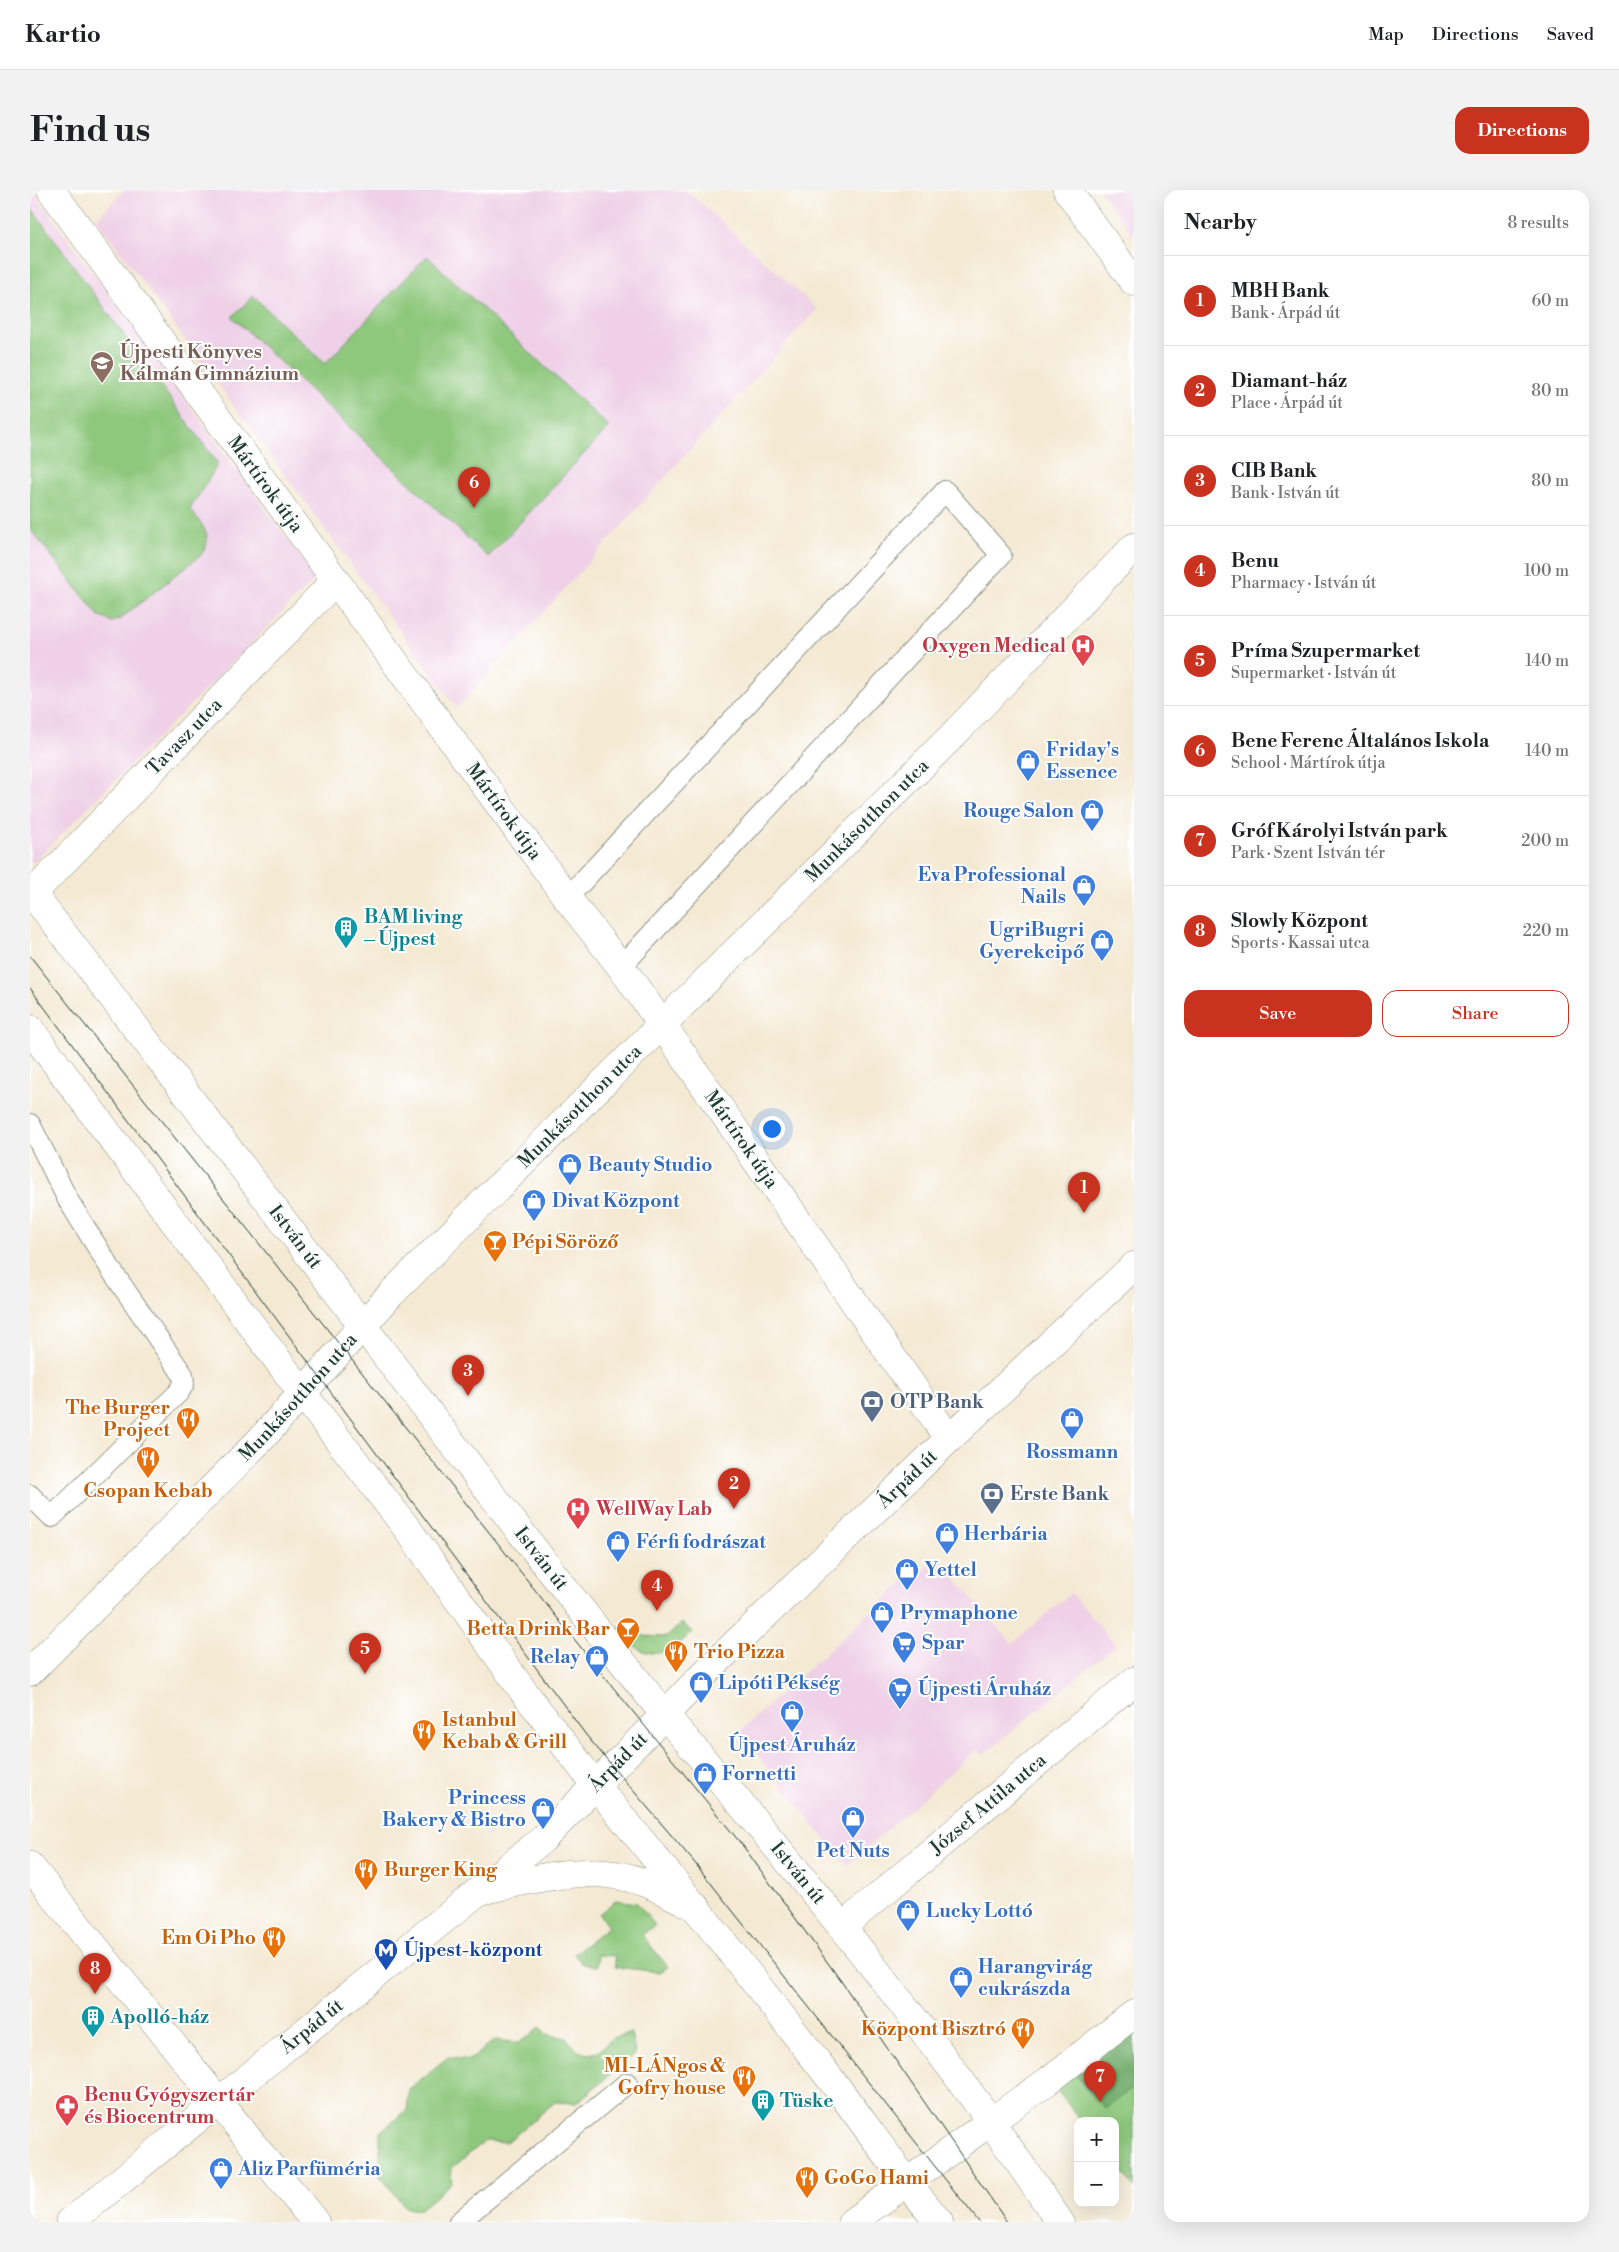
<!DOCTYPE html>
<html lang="en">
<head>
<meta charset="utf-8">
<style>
	body { margin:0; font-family:"Libre Bodoni",serif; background:#f2f2f2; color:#202124 }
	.controls { position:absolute; right:15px; bottom:15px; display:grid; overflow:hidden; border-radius:10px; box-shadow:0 5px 20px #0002 }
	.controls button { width:45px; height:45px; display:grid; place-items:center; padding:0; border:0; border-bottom:1px solid #e0e0e0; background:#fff; color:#202124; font:25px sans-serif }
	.you { position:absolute; left:741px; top:938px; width:18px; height:18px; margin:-12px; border:4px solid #fff; border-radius:50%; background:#1a73e8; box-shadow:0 0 0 8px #1a73e833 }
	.badge { display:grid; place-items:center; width:32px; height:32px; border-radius:50%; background:#c8321e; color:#fff; font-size:16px; font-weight:700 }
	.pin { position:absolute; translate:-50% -41px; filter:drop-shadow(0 1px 2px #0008) }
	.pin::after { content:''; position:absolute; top:26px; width:18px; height:15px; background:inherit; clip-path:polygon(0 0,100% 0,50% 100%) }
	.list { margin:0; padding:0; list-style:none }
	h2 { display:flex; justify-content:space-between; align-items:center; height:65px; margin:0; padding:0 20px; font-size:21px }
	h2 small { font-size:16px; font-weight:400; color:#757577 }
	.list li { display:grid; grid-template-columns:32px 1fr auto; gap:15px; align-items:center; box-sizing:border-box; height:90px; padding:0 20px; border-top:1px solid #e0e0e0 }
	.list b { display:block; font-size:19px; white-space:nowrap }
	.list p { margin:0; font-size:16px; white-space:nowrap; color:#757577 }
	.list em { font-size:16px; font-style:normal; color:#757577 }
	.actions { display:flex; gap:10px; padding:15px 20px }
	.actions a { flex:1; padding:11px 0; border:1px solid #c8321e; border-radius:15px; text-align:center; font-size:18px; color:#c8321e }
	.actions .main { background:#c8321e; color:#fff }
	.map { position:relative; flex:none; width:1104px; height:2032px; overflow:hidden; border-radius:15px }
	header { display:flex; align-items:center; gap:30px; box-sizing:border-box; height:70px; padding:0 25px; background:#fff; border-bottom:1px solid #e0e0e0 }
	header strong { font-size:24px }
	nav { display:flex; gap:28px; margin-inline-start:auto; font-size:18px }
	.intro { display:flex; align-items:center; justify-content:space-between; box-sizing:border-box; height:120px; padding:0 30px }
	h1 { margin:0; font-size:35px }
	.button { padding:12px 22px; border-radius:15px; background:#c8321e; color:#fff; font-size:18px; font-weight:700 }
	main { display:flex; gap:30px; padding:0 30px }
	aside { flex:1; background:#fff; border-radius:15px; box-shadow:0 5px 20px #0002 }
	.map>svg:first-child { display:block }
	.built { fill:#efd0e7 }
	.green { fill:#8ec87d; stroke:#568258 }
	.forest { fill:#72ac6c; stroke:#487450 }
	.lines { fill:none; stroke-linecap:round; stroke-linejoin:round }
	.service-casing { stroke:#8a9384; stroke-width:22 }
	.pedestrian-casing { stroke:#8a9384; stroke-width:29 }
	.minor-casing { stroke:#8a9384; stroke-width:29 }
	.tertiary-casing { stroke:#8a9384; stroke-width:29 }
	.secondary-casing { stroke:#8a9384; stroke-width:29 }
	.service { stroke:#fff; stroke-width:20 }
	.pedestrian { stroke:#fff; stroke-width:28 }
	.minor { stroke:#fff; stroke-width:28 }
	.tertiary { stroke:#fff; stroke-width:28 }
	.secondary { stroke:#fff; stroke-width:28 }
	.tram { stroke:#1f3d34; stroke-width:1 }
	.labels { text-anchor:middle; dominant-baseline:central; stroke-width:4; stroke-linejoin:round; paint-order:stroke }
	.education-label { font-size:19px; font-weight:bold; fill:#785e54; stroke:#fff; text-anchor:start }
	.street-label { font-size:19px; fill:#1f3d34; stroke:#fff }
	.health-label { font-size:19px; font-weight:bold; fill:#be3a42; stroke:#fff; text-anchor:start }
	.shop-label { font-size:19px; font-weight:bold; fill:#366cbe; stroke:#fff; text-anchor:start }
	.culture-label { font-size:19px; font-weight:bold; fill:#0d838f; stroke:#fff; text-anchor:start }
	.food-label { font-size:19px; font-weight:bold; fill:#c56008; stroke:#fff; text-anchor:start }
	.service-label { font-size:19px; font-weight:bold; fill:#4e5e75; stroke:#fff; text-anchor:start }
	.transit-label { font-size:19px; font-weight:bold; fill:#164399; stroke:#fff; text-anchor:start }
</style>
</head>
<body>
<header>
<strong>Kartio</strong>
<nav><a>Map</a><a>Directions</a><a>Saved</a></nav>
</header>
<div class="intro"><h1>Find us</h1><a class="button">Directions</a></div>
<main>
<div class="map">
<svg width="1104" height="2032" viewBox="0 0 1104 2032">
	<rect width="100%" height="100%" fill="#fff"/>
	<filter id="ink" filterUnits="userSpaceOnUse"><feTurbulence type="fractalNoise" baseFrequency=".02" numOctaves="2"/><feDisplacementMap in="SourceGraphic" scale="10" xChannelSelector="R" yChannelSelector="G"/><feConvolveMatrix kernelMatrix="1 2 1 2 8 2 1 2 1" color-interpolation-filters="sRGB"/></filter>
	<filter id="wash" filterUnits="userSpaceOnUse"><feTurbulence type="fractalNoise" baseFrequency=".0096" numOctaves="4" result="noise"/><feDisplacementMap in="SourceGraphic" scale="20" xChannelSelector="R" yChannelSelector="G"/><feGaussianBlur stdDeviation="1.12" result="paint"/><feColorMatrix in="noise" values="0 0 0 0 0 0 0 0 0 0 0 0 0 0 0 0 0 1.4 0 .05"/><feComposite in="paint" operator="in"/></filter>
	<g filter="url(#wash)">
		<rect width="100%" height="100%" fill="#f4e9d3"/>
		<!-- built -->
		<g class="built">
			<path d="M 0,0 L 2,0 L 286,388 L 3,673 L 0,669 Z"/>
			<path d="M 95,0 L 656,0 L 787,119 L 427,518 L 66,29 Z"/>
			<path d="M 1070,0 L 1104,0 L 1104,47 Z"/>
			<path d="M 908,1368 L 982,1454 L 1041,1403 L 1086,1455 L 953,1565 L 947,1559 L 817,1676 L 709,1542 L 886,1381 L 889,1384 Z"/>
		</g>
		<!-- green -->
		<g class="green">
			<path d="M 0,16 L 188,274 L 160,319 C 172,336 186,346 170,366 L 90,429 L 82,432 L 69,426 L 0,339 Z"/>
			<path d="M 397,66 L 579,237 L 458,367 L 202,127 L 223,106 L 295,174 Z"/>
			<path d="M 599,1429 L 613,1446 L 637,1447 L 652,1433 L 662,1442 C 632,1471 614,1471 587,1439 Z"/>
			<path d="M 586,1710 L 607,1713 L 625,1735 L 612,1745 L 638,1777 L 630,1782 L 585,1777 L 585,1766 L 568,1765 L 567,1776 L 552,1774 L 544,1764 L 578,1737 L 569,1724 Z"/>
			<path d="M 1104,1831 L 1104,1998 L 1085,1974 L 1085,1931 L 1051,1931 L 1022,1894 Z"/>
			<path d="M 510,1837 L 517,1844 L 536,1848 L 548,1861 L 558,1864 L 568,1862 L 584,1847 L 601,1843 L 605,1864 L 546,1913 L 525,1912 L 477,1952 L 455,1951 L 422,1978 L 421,1993 L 389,2020 L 376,2018 L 350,1986 L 350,1942 L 377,1920 L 379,1899 L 418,1867 L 439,1870 L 465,1850 L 489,1853 Z"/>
		</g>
		<!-- forest -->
		<path class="forest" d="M 1104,1835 L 1104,1896 L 1075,1919 L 1044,1883 Z"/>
	</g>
	<g filter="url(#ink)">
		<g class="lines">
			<!-- service casing -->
			<g class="service-casing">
				<g id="service">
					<path d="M 537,708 L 915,301 L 971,365 L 591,777"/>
					<path d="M 0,934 L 38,1010 L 82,1081 L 153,1185 L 154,1194 L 149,1202 L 22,1327 L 0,1305"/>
					<path d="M 429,2032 L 597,1893"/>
				</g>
			</g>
			<!-- pedestrian casing -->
			<g class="pedestrian-casing">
				<path id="pedestrian" d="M 960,1932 L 1018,1891 L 1104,1824"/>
			</g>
			<!-- minor casing -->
			<g class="minor-casing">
				<g id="minor">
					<path id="s1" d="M 21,0 L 537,708 L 591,777 L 631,833 L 919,1249"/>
					<path d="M 1037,0 L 1104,92"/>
					<path id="s2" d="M 2,704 L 306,390"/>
					<path id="s3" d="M 0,1482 L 232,1248 L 361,1104 L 921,547 L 1104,357"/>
					<path d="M 0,1676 L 285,2032"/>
					<path d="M 450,1701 C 504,1689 561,1672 615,1693 C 633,1700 650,1709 667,1718"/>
					<path id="s4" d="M 812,1737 L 1104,1491"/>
					<path d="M 822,2032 L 960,1932"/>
				</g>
			</g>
			<!-- tertiary casing -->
			<g class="tertiary-casing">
				<g id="tertiary">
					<path id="s5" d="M 634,1524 C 748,1656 859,1791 961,1932 C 984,1965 1007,1999 1030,2032"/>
					<path d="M 566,1596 C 646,1692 723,1789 799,1887 C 836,1935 870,1986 909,2032"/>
				</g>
			</g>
			<!-- secondary casing -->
			<g class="secondary-casing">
				<g id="secondary">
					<path id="s6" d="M 0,701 C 214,974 417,1254 634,1524"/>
					<path d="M 0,839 L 273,1204 L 379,1341 L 491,1498 L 566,1596"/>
					<path id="s7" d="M 40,2032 L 513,1649 L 682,1476 L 919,1249 L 1104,1076"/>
				</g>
			</g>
			<!-- service -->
			<use href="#service" class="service"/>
			<!-- pedestrian -->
			<use href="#pedestrian" class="pedestrian"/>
			<!-- minor -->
			<use href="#minor" class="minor"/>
			<!-- tertiary -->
			<use href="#tertiary" class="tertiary"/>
			<!-- secondary -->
			<use href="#secondary" class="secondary"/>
			<!-- tram -->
			<g class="tram">
				<path d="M 0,766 L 564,1474 L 713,1656 L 811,1791 L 977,2032"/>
				<path d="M 0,798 L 556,1545 L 664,1672 L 949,2032"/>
			</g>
		</g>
	</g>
	<!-- icons -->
	<defs>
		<g id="school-pin" transform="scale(1.25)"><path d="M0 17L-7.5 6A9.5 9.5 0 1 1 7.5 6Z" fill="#8d6e63" stroke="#fff"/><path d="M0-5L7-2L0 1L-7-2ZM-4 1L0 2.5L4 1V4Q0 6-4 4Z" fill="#fff"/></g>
		<g id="hospital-pin" transform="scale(1.25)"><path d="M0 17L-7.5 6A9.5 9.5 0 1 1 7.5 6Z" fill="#e0444e" stroke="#fff"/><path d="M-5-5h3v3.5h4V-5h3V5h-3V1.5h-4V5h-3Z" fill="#fff"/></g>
		<g id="shop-pin" transform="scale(1.25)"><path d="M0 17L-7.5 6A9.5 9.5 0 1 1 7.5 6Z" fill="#3f7fe0" stroke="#fff"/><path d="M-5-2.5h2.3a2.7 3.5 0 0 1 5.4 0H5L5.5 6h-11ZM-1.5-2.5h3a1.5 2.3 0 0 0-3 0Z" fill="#fff"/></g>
		<g id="building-pin" transform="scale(1.25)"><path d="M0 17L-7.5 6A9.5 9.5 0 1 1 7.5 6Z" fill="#0f9aa8" stroke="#fff"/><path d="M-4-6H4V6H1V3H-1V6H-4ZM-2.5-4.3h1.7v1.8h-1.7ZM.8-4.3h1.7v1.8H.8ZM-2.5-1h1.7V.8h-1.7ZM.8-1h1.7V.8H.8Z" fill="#fff"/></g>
		<g id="bar-pin" transform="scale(1.25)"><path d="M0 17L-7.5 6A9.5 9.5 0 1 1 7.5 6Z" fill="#e8710a" stroke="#fff"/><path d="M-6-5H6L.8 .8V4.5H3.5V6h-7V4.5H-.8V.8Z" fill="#fff"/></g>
		<g id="bank-pin" transform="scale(1.25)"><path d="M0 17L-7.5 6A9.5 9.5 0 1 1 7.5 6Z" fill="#5c6f8a" stroke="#fff"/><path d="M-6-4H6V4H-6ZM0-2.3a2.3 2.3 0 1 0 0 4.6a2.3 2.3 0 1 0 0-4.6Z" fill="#fff"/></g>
		<g id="restaurant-pin" transform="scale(1.25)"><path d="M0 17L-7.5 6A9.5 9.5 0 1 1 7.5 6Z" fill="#e8710a" stroke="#fff"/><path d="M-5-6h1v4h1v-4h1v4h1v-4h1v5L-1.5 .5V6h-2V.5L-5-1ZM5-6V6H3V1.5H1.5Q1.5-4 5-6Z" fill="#fff"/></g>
		<g id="supermarket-pin" transform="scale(1.25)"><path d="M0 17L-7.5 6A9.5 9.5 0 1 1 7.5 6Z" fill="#3f7fe0" stroke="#fff"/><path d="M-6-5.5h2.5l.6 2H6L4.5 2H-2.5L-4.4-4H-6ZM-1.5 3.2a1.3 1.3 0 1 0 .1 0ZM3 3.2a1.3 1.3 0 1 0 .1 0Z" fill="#fff"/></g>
		<g id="metro-pin" transform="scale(1.25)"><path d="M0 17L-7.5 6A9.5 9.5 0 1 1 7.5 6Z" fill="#1a4fb4" stroke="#fff"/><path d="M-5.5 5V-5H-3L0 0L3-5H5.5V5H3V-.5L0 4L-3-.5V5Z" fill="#fff"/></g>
		<g id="pharmacy-pin" transform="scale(1.25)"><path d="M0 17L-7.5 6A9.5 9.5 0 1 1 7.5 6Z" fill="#e0444e" stroke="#fff"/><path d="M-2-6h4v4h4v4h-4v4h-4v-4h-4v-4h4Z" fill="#fff"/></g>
	</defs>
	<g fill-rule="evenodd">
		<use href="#school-pin" x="72" y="173"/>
		<use href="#hospital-pin" x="1053" y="456"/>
		<use href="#shop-pin" x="998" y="571"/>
		<use href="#shop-pin" x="1062" y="621"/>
		<use href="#shop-pin" x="1054" y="696"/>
		<use href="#building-pin" x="316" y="738"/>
		<use href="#shop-pin" x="1072" y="751"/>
		<use href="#shop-pin" x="540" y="975"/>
		<use href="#shop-pin" x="504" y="1011"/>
		<use href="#bar-pin" x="465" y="1052"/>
		<use href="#bank-pin" x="842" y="1212"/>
		<use href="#restaurant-pin" x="158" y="1229"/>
		<use href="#shop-pin" x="1042" y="1229"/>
		<use href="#restaurant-pin" x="118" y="1268"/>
		<use href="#bank-pin" x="962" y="1304"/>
		<use href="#hospital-pin" x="548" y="1319"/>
		<use href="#shop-pin" x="917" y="1344"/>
		<use href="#shop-pin" x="588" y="1352"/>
		<use href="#shop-pin" x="877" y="1380"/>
		<use href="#shop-pin" x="852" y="1423"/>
		<use href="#bar-pin" x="598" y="1439"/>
		<use href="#supermarket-pin" x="874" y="1453"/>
		<use href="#restaurant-pin" x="646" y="1462"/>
		<use href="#shop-pin" x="567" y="1467"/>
		<use href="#shop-pin" x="671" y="1493"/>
		<use href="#supermarket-pin" x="870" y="1499"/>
		<use href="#shop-pin" x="762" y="1522"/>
		<use href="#restaurant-pin" x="394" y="1541"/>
		<use href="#shop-pin" x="675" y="1584"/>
		<use href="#shop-pin" x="513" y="1619"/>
		<use href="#shop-pin" x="823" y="1628"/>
		<use href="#restaurant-pin" x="336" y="1680"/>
		<use href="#shop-pin" x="878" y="1721"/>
		<use href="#restaurant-pin" x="244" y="1748"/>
		<use href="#metro-pin" x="356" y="1760"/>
		<use href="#shop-pin" x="931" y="1788"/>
		<use href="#building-pin" x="63" y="1827"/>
		<use href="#restaurant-pin" x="993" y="1839"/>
		<use href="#restaurant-pin" x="714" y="1887"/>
		<use href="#building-pin" x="733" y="1911"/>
		<use href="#pharmacy-pin" x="37" y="1916"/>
		<use href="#shop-pin" x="191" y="1979"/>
		<use href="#restaurant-pin" x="777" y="1988"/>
	</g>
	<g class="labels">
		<!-- education labels -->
		<g class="education-label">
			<text x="90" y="162">Újpesti Könyves<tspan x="90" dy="22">Kálmán Gimnázium</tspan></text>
		</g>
		<!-- street labels -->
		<g class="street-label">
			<text stroke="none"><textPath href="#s1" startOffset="364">Mártírok útja</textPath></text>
			<text stroke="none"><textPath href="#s2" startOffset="219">Tavasz utca</textPath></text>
			<text stroke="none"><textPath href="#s1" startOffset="769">Mártírok útja</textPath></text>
			<text stroke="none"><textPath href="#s3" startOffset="1194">Munkásotthon utca</textPath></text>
			<text stroke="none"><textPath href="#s3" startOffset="789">Munkásotthon utca</textPath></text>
			<text stroke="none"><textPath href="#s1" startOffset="1174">Mártírok útja</textPath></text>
			<text stroke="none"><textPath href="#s6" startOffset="436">István út</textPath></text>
			<text stroke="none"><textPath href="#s3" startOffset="384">Munkásotthon utca</textPath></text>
			<text stroke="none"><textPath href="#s7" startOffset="1121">Árpád út</textPath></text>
			<text stroke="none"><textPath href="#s6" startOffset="841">István út</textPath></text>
			<text stroke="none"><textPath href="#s7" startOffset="716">Árpád út</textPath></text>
			<text stroke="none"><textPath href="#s4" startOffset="191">József Attila utca</textPath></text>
			<text stroke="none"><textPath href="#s5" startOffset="208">István út</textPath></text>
			<text stroke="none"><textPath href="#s7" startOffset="311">Árpád út</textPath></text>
		</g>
		<!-- health labels -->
		<g class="health-label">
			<text x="1036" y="456" text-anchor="end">Oxygen Medical</text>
			<text x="566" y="1319">WellWay Lab</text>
			<text x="54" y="1905">Benu Gyógyszertár<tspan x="54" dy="22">és Biocentrum</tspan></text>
		</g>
		<!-- shop labels -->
		<g class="shop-label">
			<text x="1016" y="560">Friday's<tspan x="1016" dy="22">Essence</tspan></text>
			<text x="1044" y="621" text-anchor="end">Rouge Salon</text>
			<text x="1036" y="685" text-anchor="end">Eva Professional<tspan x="1036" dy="22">Nails</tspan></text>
			<text x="1054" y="740" text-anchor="end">UgriBugri<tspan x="1054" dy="22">Gyerekcipő</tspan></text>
			<text x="558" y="975">Beauty Studio</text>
			<text x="522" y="1011">Divat Központ</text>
			<text x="1042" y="1262" text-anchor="middle">Rossmann</text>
			<text x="934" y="1344">Herbária</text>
			<text x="606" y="1352">Férfi fodrászat</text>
			<text x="894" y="1380">Yettel</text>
			<text x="870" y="1423">Prymaphone</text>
			<text x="892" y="1453">Spar</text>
			<text x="550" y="1467" text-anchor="end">Relay</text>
			<text x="688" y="1493">Lipóti Pékség</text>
			<text x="888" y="1499">Újpesti Áruház</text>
			<text x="762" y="1555" text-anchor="middle">Újpest Áruház</text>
			<text x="692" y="1584">Fornetti</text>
			<text x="496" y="1608" text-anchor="end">Princess<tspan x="496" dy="22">Bakery &amp; Bistro</tspan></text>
			<text x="823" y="1661" text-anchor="middle">Pet Nuts</text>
			<text x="896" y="1721">Lucky Lottó</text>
			<text x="948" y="1777">Harangvirág<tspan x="948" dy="22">cukrászda</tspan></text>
			<text x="208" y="1979">Aliz Parfüméria</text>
		</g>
		<!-- culture labels -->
		<g class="culture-label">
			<text x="334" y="727">BAM living<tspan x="334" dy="22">– Újpest</tspan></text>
			<text x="80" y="1827">Apolló-ház</text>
			<text x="750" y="1911">Tüske</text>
		</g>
		<!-- food labels -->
		<g class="food-label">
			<text x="482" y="1052">Pépi Söröző</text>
			<text x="140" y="1218" text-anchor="end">The Burger<tspan x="140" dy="22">Project</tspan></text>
			<text x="118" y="1301" text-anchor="middle">Csopan Kebab</text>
			<text x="580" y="1439" text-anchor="end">Betta Drink Bar</text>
			<text x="664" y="1462">Trio Pizza</text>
			<text x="412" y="1530">Istanbul<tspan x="412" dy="22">Kebab &amp; Grill</tspan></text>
			<text x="354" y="1680">Burger King</text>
			<text x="226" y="1748" text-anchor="end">Em Oi Pho</text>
			<text x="976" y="1839" text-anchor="end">Központ Bisztró</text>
			<text x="696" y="1876" text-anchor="end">MI-LÁNgos &amp;<tspan x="696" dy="22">Gofry house</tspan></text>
			<text x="794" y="1988">GoGo Hami</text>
		</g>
		<!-- service labels -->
		<g class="service-label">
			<text x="860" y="1212">OTP Bank</text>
			<text x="980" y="1304">Erste Bank</text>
		</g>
		<!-- transit labels -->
		<g class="transit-label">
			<text x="374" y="1760">Újpest-központ</text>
		</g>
	</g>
</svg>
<div class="controls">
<button>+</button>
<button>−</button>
</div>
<div class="you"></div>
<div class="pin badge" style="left:1054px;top:1023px">1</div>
<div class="pin badge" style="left:704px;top:1319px">2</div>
<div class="pin badge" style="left:438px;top:1206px">3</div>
<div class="pin badge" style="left:627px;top:1421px">4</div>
<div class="pin badge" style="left:335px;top:1484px">5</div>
<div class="pin badge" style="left:444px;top:318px">6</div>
<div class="pin badge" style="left:1070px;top:1912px">7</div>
<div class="pin badge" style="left:65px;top:1804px">8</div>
</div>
<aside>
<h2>Nearby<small>8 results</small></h2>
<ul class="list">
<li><span class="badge">1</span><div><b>MBH Bank</b><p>Bank · Árpád út</p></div><em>60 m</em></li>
<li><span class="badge">2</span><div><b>Diamant-ház</b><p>Place · Árpád út</p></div><em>80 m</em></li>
<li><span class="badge">3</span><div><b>CIB Bank</b><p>Bank · István út</p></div><em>80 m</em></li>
<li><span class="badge">4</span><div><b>Benu</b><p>Pharmacy · István út</p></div><em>100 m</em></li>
<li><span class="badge">5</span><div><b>Príma Szupermarket</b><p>Supermarket · István út</p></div><em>140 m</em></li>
<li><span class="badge">6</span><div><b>Bene Ferenc Általános Iskola</b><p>School · Mártírok útja</p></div><em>140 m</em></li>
<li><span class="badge">7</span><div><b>Gróf Károlyi István park</b><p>Park · Szent István tér</p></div><em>200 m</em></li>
<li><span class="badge">8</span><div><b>Slowly Központ</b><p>Sports · Kassai utca</p></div><em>220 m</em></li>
</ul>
<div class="actions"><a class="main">Save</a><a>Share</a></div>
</aside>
</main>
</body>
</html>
